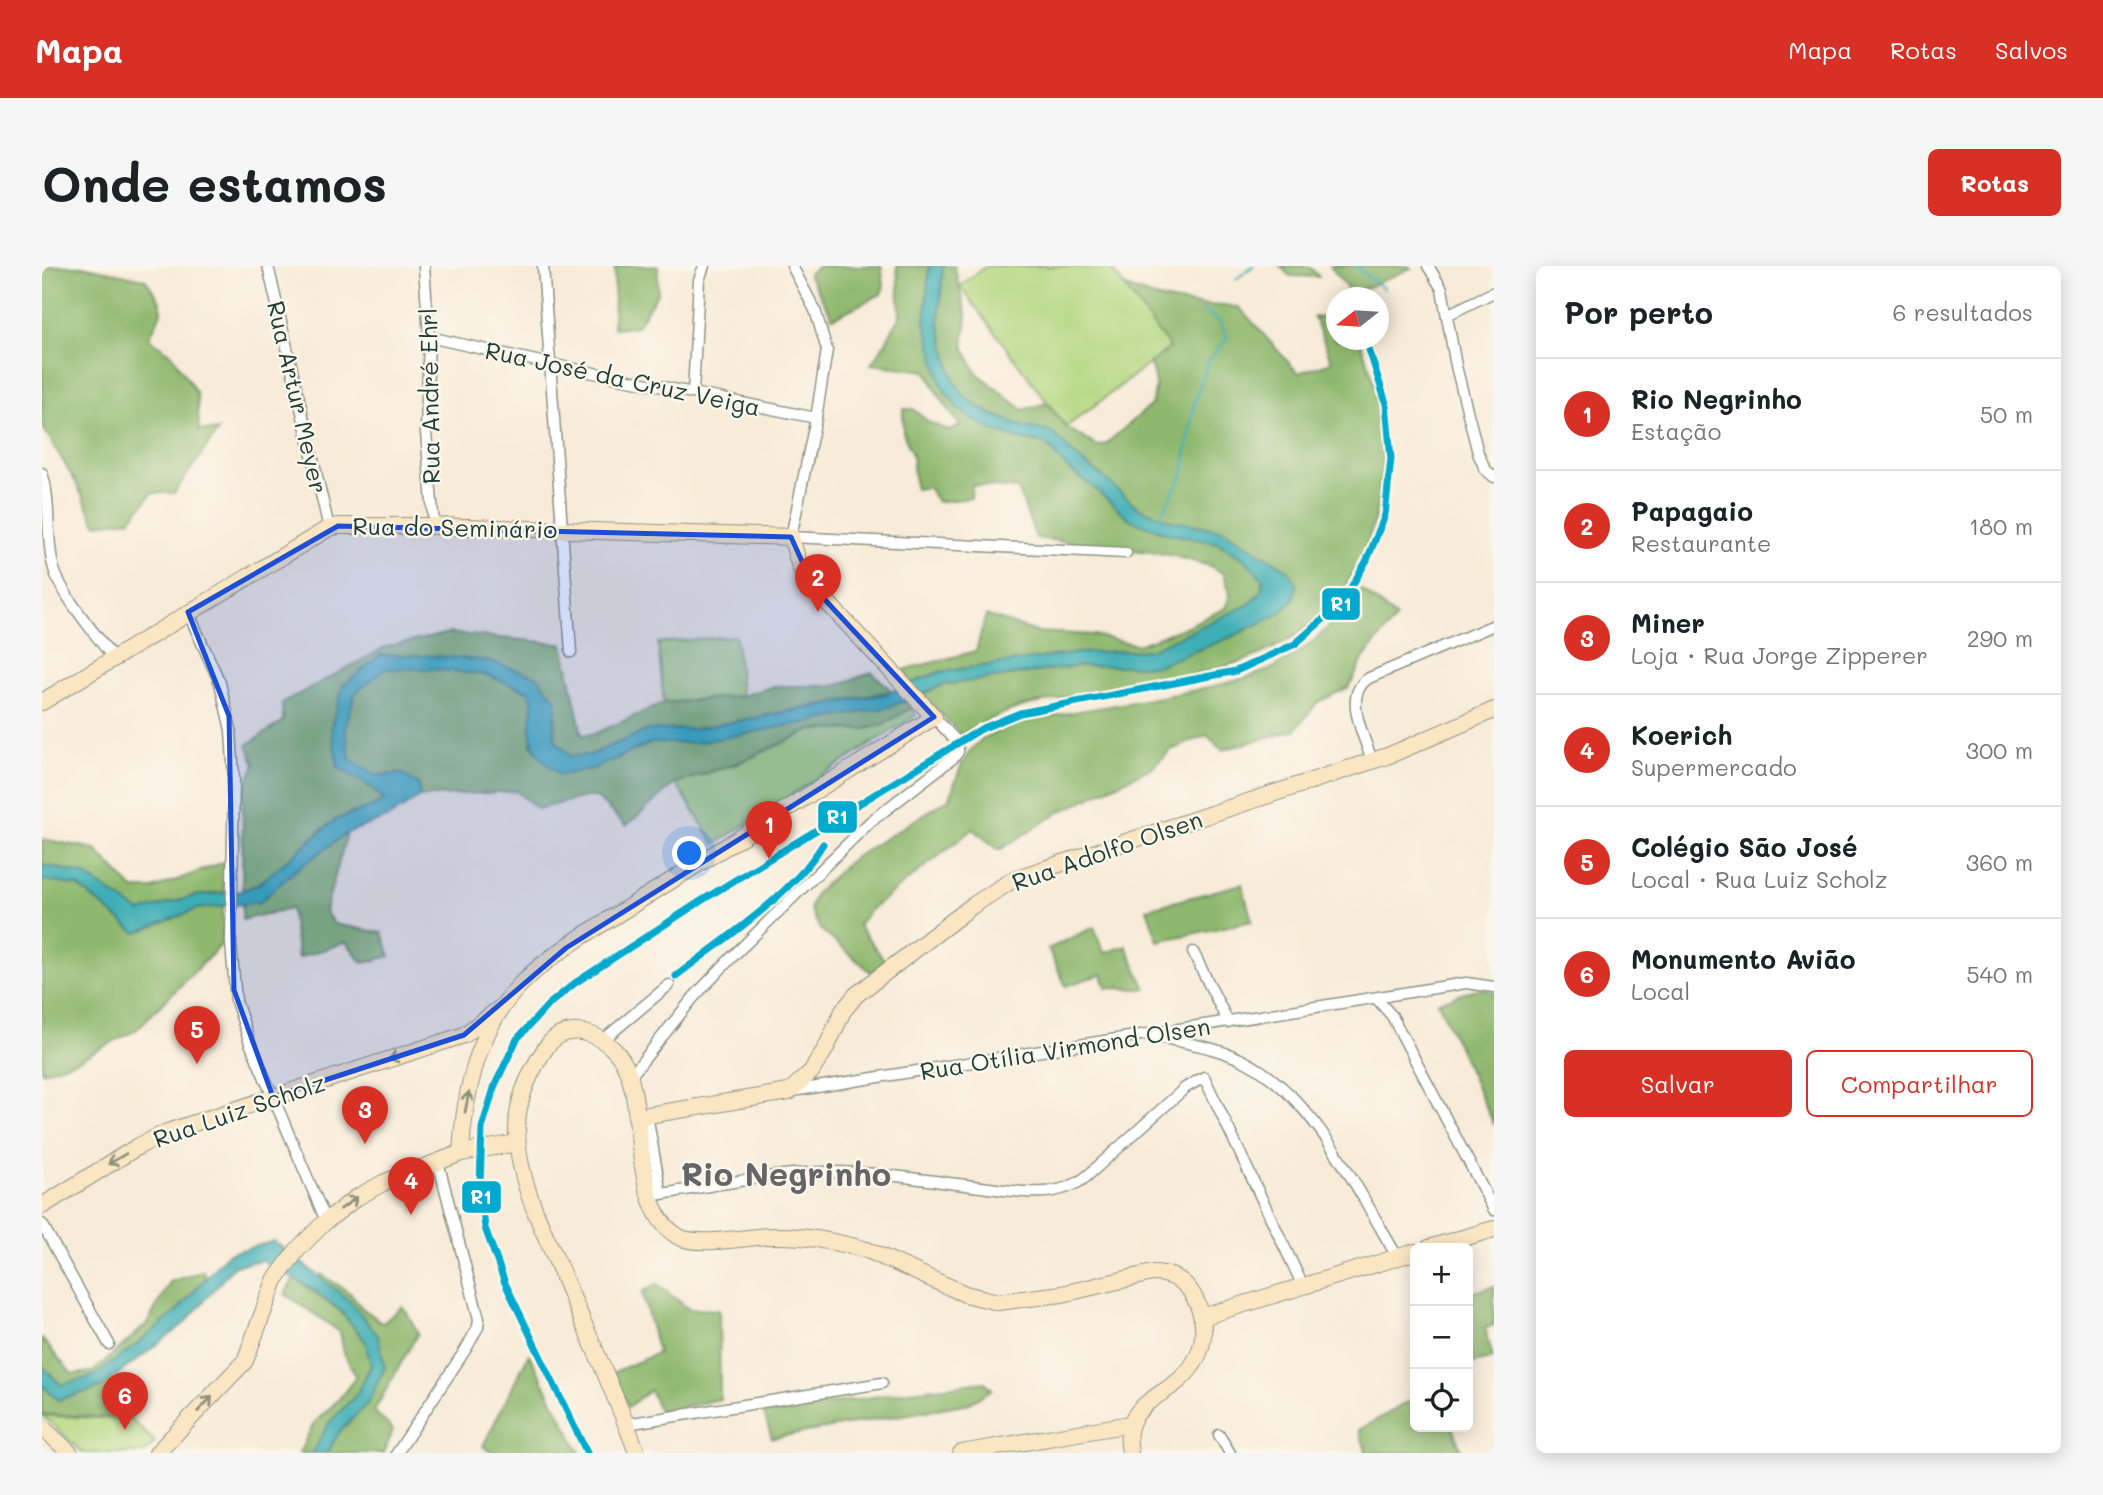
<!DOCTYPE html>
<html lang="pt">
<head>
<meta charset="utf-8">
<style>
	body { margin:0; font-family:Mali,sans-serif; background:#f6f6f6; color:#202124 }
	.controls { position:absolute; right:21px; bottom:21px; display:grid; overflow:hidden; border-radius:10px; box-shadow:0 4px 18px #0003 }
	.controls button { width:63px; height:63px; display:grid; place-items:center; padding:0; border:0; border-bottom:2px solid #e0e0e0; background:#fff; color:#202124; font:35px sans-serif }
	.compass { position:absolute; left:1284px; top:21px; width:63px; height:63px; border-radius:50%; background:#fff; box-shadow:0 4px 18px #0003; rotate:253deg }
	.you { position:absolute; left:648px; top:588px; width:24px; height:24px; margin:-18px; border:5px solid #fff; border-radius:50%; background:#1a73e8; box-shadow:0 0 0 10px #1a73e833 }
	.badge { display:grid; place-items:center; width:46px; height:46px; border-radius:50%; background:#d93025; color:#fff; font-size:23px; font-weight:700 }
	.pin { position:absolute; translate:-50% -58px; filter:drop-shadow(0 2px 4px #0008) }
	.pin::after { content:''; position:absolute; top:37px; width:24px; height:21px; background:inherit; clip-path:polygon(0 0,100% 0,50% 100%) }
	.list { margin:0; padding:0; list-style:none }
	h2 { display:flex; justify-content:space-between; align-items:center; height:91px; margin:0; padding:0 28px; font-size:30px }
	h2 small { font-size:23px; font-weight:400; color:#757577 }
	.list li { display:grid; grid-template-columns:46px 1fr auto; gap:21px; align-items:center; box-sizing:border-box; height:112px; padding:0 28px; border-top:2px solid #e0e0e0 }
	.list b { display:block; font-size:26px; white-space:nowrap }
	.list p { margin:0; font-size:23px; white-space:nowrap; color:#757577 }
	.list em { font-size:23px; font-style:normal; color:#757577 }
	.actions { display:flex; gap:14px; padding:21px 28px }
	.actions a { flex:1; padding:16px 0; border:2px solid #d93025; border-radius:10px; text-align:center; font-size:24px; color:#d93025 }
	.actions .main { background:#d93025; color:#fff }
	.icon { flex:none; width:38px; height:38px; fill:none; stroke:currentColor; stroke-width:2; stroke-linecap:round; stroke-linejoin:round }
	.map { position:relative; flex:none; width:1452px; height:1187px; overflow:hidden; border-radius:10px }
	header { display:flex; align-items:center; gap:42px; box-sizing:border-box; height:98px; padding:0 35px; background:#d93025; color:#fff }
	header strong { font-size:33px }
	nav { display:flex; gap:38px; margin-inline-start:auto; font-size:24px }
	.intro { display:flex; align-items:center; justify-content:space-between; box-sizing:border-box; height:168px; padding:0 42px }
	h1 { margin:0; font-size:49px }
	.button { padding:18px 32px; border-radius:10px; background:#d93025; color:#fff; font-size:24px; font-weight:700 }
	main { display:flex; gap:42px; padding:0 42px }
	aside { flex:1; background:#fff; border-radius:10px; box-shadow:0 4px 18px #0003 }
	.map>svg:first-child { display:block }
	.green { fill:#b4d780; stroke:#6a8a5a; stroke-width:2 }
	.forest { fill:#8fb86e; stroke:#577a51; stroke-width:2 }
	.water { fill:#3daeb5; stroke:#2e7674; stroke-width:2 }
	.lines { fill:none; stroke-linecap:round; stroke-linejoin:round }
	.stream { stroke:#3daeb5; stroke-width:2.5 }
	.street-casing { stroke:#8c9486; stroke-width:13 }
	.secondary-casing { stroke:#8c9486; stroke-width:18 }
	.street { stroke:#fff; stroke-width:10 }
	.secondary { stroke:#fbe6c3; stroke-width:16 }
	.rail-1-casing { stroke:#fbf7ec; stroke-width:12 }
	.rail-1 { stroke:#00a9ce; stroke-width:7 }
	.oneway { stroke:#8d927c }
	.marked { fill:#1d4ed8; fill-opacity:0.2; stroke:#1d4ed8; stroke-width:5; stroke-linejoin:round }
	.labels { text-anchor:middle; dominant-baseline:central; stroke-width:5; stroke-linejoin:round; paint-order:stroke }
	.street-label { font-size:24px; fill:#1f3d34; stroke:#fbf7ec }
	.district-label { font-size:32px; font-weight:bold; fill:#656567; stroke:#fbf7ec }
	.line-badge { stroke:#fbf7ec; stroke-width:2.5 }
	.badge-label { font-size:19px; text-anchor:middle; font-weight:bold; fill:#fff }
</style>
</head>
<body>
<header>
<strong>Mapa</strong>
<nav><a>Mapa</a><a>Rotas</a><a>Salvos</a></nav>
</header>
<div class="intro"><h1>Onde estamos</h1><a class="button">Rotas</a></div>
<main>
<div class="map">
<svg width="1452" height="1187" viewBox="0 0 1452 1187">
	<rect width="100%" height="100%" fill="#fbf7ec"/>
	<filter id="ink" filterUnits="userSpaceOnUse"><feTurbulence type="fractalNoise" baseFrequency=".0143" numOctaves="2"/><feDisplacementMap in="SourceGraphic" scale="14" xChannelSelector="R" yChannelSelector="G"/><feConvolveMatrix kernelMatrix="1 2 1 2 8 2 1 2 1" color-interpolation-filters="sRGB"/></filter>
	<filter id="wash" filterUnits="userSpaceOnUse"><feTurbulence type="fractalNoise" baseFrequency=".00686" numOctaves="4" result="noise"/><feDisplacementMap in="SourceGraphic" scale="28" xChannelSelector="R" yChannelSelector="G"/><feGaussianBlur stdDeviation="1.57" result="paint"/><feColorMatrix in="noise" values="0 0 0 0 0 0 0 0 0 0 0 0 0 0 0 0 0 1.4 0 .05"/><feComposite in="paint" operator="in"/></filter>
	<g filter="url(#wash)">
		<rect width="100%" height="100%" fill="#f8ebd8"/>
		<!-- green -->
		<g class="green">
			<path d="M 944,0 L 1067,0 L 1128,82 L 1024,161 L 918,20 Z"/>
			<path d="M 694,370 L 699,430 L 622,437 L 616,377 Z"/>
			<path d="M 869,442 L 874,449 L 673,578 L 634,517 L 696,497 L 769,464 L 822,463 L 840,459 Z"/>
			<path d="M 1,1150 L 89,1153 L 113,1176 L 103,1187 L 41,1187 Z"/>
		</g>
		<!-- forest -->
		<g class="forest">
			<path d="M 0,0 L 39,0 L 103,13 C 125,44 123,39 107,72 L 130,89 L 155,128 L 157,164 L 176,165 L 132,227 L 110,227 L 88,254 L 54,258 L 33,215 L 0,160 Z"/>
			<path d="M 573,0 L 616,0 L 616,26 L 595,60 L 571,62 Z"/>
			<path d="M 777,0 L 839,0 L 842,20 L 839,28 L 791,52 L 766,8 Z"/>
			<path d="M 855,0 L 887,0 L 900,121 L 976,173 L 1004,178 L 1024,201 L 1052,222 L 1089,254 L 1124,267 L 1176,277 L 1202,293 L 1221,313 L 1219,326 L 1208,338 L 1108,384 L 1035,387 L 897,406 L 870,417 L 861,404 L 934,385 L 944,349 L 995,366 L 1052,369 L 1096,379 L 1141,362 L 1184,342 L 1188,328 L 1182,308 L 1168,300 L 1124,288 L 994,272 L 976,223 L 930,219 L 929,232 L 895,236 L 886,221 L 873,223 L 870,189 L 861,166 L 861,143 L 871,143 L 888,157 L 908,165 L 918,160 L 896,128 L 884,105 L 829,98 L 843,78 L 858,49 Z"/>
			<path d="M 901,0 L 912,0 L 925,51 L 921,79 L 934,106 L 981,144 L 1005,137 L 1024,161 L 1055,180 L 1064,178 L 1109,139 L 1114,120 L 1108,97 L 1128,82 L 1082,20 C 1123,38 1153,39 1197,41 L 1256,107 L 1290,96 L 1272,51 L 1294,51 L 1294,74 L 1317,74 C 1341,130 1348,190 1333,250 C 1292,423 1119,407 982,440 C 960,446 939,458 919,469 L 880,428 L 901,419 L 1036,400 L 1114,400 L 1187,372 L 1237,348 L 1246,304 L 1128,254 L 1096,242 L 1061,211 L 1033,190 L 1010,166 L 980,160 L 949,148 L 925,133 L 912,115 L 897,57 Z"/>
			<path d="M 1238,0 L 1267,0 L 1277,11 L 1248,10 Z"/>
			<path d="M 1288,0 L 1366,0 L 1369,2 L 1310,28 Z"/>
			<path d="M 1319,323 L 1354,352 L 1322,391 L 1307,421 L 1276,436 L 1253,464 L 1180,484 L 1165,469 L 1129,484 L 1111,501 L 1018,546 L 957,584 L 931,563 L 828,644 L 816,659 L 843,695 L 830,707 L 778,663 L 768,643 L 773,628 L 810,593 L 908,532 C 914,512 922,485 941,473 C 968,456 1006,451 1037,445 C 1081,438 1124,431 1167,421 C 1188,416 1209,412 1229,403 C 1266,385 1294,356 1319,323 Z"/>
			<path d="M 407,367 L 521,378 L 540,469 L 552,468 L 622,437 L 699,430 L 733,420 L 793,420 L 830,406 L 850,425 L 652,463 L 606,464 L 548,489 L 528,490 L 513,474 L 514,435 L 447,395 L 392,390 L 338,389 L 301,420 L 296,501 L 327,520 L 342,533 C 328,546 307,545 292,555 C 259,575 237,612 200,625 L 201,527 L 213,498 L 205,479 L 241,455 L 240,437 L 344,381 Z"/>
			<path d="M 342,403 L 391,403 L 445,409 L 487,426 C 495,443 488,460 489,479 L 551,503 L 609,477 L 653,477 L 847,441 L 862,435 L 869,442 L 840,459 L 822,463 L 769,464 L 696,497 L 634,517 L 584,560 L 554,531 L 543,531 L 496,543 L 474,525 L 378,531 L 376,518 L 361,508 L 334,509 L 308,493 L 303,462 L 313,427 Z"/>
			<path d="M 305,567 L 283,645 L 292,658 L 340,667 L 348,690 L 321,697 L 304,676 L 256,692 L 249,642 L 200,654 L 200,638 L 218,636 L 251,606 Z"/>
			<path d="M 0,573 L 53,583 L 91,623 L 111,623 L 182,596 L 182,626 L 152,630 L 98,646 L 41,608 L 0,599 Z"/>
			<path d="M 2,613 L 36,620 L 94,667 L 155,643 L 181,640 L 181,677 L 94,764 L 36,794 L 0,806 L 0,614 Z"/>
			<path d="M 1200,618 L 1210,655 L 1116,675 L 1105,643 Z"/>
			<path d="M 1052,661 L 1062,687 L 1084,680 L 1104,723 L 1064,722 L 1060,708 L 1024,720 L 1006,683 Z"/>
			<path d="M 1442,723 L 1452,726 L 1452,859 L 1396,736 L 1431,724 Z"/>
			<path d="M 161,1005 L 164,1012 L 133,1047 L 94,1079 L 52,1110 L 19,1119 L 0,1100 L 0,1073 L 30,1108 L 51,1106 L 105,1058 L 128,1016 Z"/>
			<path d="M 279,1008 L 308,1027 L 320,1042 L 341,1057 L 361,1040 L 376,1067 L 332,1145 L 351,1164 L 342,1187 L 285,1187 L 298,1165 L 326,1137 L 343,1101 L 277,1011 Z"/>
			<path d="M 252,1012 L 298,1045 L 324,1076 L 329,1099 L 314,1129 L 287,1157 L 270,1187 L 257,1187 L 272,1157 L 296,1134 L 314,1111 L 302,1087 L 298,1066 L 243,1028 Z"/>
			<path d="M 615,1018 L 647,1043 L 677,1044 L 678,1133 L 618,1146 L 608,1124 L 586,1141 L 572,1106 L 616,1087 L 600,1026 Z"/>
			<path d="M 1452,1020 L 1452,1059 L 1443,1062 L 1451,1092 L 1432,1097 L 1426,1078 L 1426,1028 Z"/>
			<path d="M 487,1088 L 538,1187 L 450,1187 L 441,1180 Z"/>
			<path d="M 68,1115 L 93,1144 L 89,1153 L 0,1148 L 0,1119 L 16,1134 L 58,1122 Z"/>
			<path d="M 943,1116 L 950,1123 L 928,1137 L 730,1172 L 722,1148 L 869,1125 Z"/>
			<path d="M 1373,1132 L 1373,1161 L 1410,1161 L 1420,1187 L 1325,1187 L 1317,1164 Z"/>
		</g>
		<!-- water -->
		<g class="water">
			<path d="M 887,0 L 901,0 L 897,57 L 912,115 L 925,133 L 949,148 L 980,160 L 1010,166 L 1033,190 L 1061,211 L 1096,242 L 1128,254 L 1181,264 L 1246,304 L 1255,318 L 1251,335 L 1237,348 L 1187,372 L 1114,400 L 1036,400 L 901,419 L 847,441 L 653,477 L 609,477 L 551,503 L 518,509 C 500,495 486,482 489,458 C 490,442 494,441 487,425 L 445,409 L 391,403 L 343,403 L 313,427 L 303,462 L 308,493 L 334,509 L 361,508 L 376,518 L 378,531 L 347,551 L 305,567 L 251,606 L 218,636 L 155,643 L 94,667 L 36,620 L 0,614 L 1,599 L 41,608 L 98,646 L 152,630 L 200,625 L 217,618 L 293,554 L 336,539 L 342,534 L 327,520 L 296,501 L 289,461 L 301,420 L 338,389 L 392,390 L 447,395 L 495,410 L 515,435 L 512,455 L 513,474 L 528,490 L 548,489 L 606,464 L 652,463 L 843,428 L 897,406 L 1035,387 L 1108,384 L 1208,338 L 1219,326 L 1221,313 L 1202,293 L 1176,277 L 1124,267 L 1089,254 L 1052,222 L 1024,201 L 1004,178 L 976,173 L 943,161 L 916,143 L 900,121 L 883,57 Z"/>
			<path d="M 232,975 L 308,1035 L 336,1070 L 343,1101 L 326,1137 L 298,1165 L 285,1187 L 270,1187 L 287,1157 L 314,1129 L 329,1100 L 324,1076 L 298,1044 L 269,1022 L 219,994 L 192,1000 L 143,1057 L 58,1122 L 16,1134 L 0,1119 L 0,1100 L 19,1119 L 52,1110 L 94,1079 L 133,1047 L 185,988 Z"/>
		</g>
		<g class="lines">
			<!-- stream -->
			<g class="stream">
				<path d="M 1313,0 L 1342,23"/>
				<path d="M 1194,13 L 1211,0"/>
				<path d="M 1118,251 L 1141,208 L 1152,138 L 1167,94 L 1185,72 L 1179,57 L 1160,43"/>
			</g>
		</g>
	</g>
	<g filter="url(#ink)">
		<g class="lines">
			<!-- street casing -->
			<g class="street-casing">
				<g id="street">
					<path d="M 226,0 L 287,262"/>
					<path d="M 382,0 L 387,71 L 384,166 L 392,260"/>
					<path d="M 501,0 L 529,386"/>
					<path d="M 750,0 L 773,44 L 785,84 L 774,152 L 749,271 L 1084,287"/>
					<path d="M 1386,0 L 1400,23 L 1414,100 L 1436,187 L 1443,203 L 1452,211"/>
					<path d="M 1405,49 L 1452,26"/>
					<path d="M 387,71 L 508,98 L 774,152"/>
					<path d="M 651,127 L 657,14 L 662,0"/>
					<path d="M 0,207 C 10,238 3,272 12,303 C 20,330 54,368 71,392"/>
					<path d="M 146,346 L 178,417 L 189,464 L 192,513 L 189,677 L 194,735 L 208,777 L 284,955"/>
					<path d="M 1330,495 C 1323,471 1299,429 1327,412 L 1452,359"/>
					<path d="M 1151,686 L 1186,756"/>
					<path d="M 1334,732 L 1350,750 L 1452,944"/>
					<path d="M 1112,770 C 1142,777 1176,781 1204,796 C 1273,831 1317,927 1356,992"/>
					<path d="M 561,774 L 627,719"/>
					<path d="M 588,811 L 651,732 L 689,692 L 828,556 L 911,492 L 916,486 L 916,477 L 892,451"/>
					<path d="M 750,825 L 1424,717 L 1452,721"/>
					<path d="M 605,849 L 619,928"/>
					<path d="M 608,930 C 665,921 724,908 782,906 C 832,905 882,914 931,920 C 969,924 1012,936 1044,911 L 1143,822 L 1162,811 L 1261,1020"/>
					<path d="M 0,958 L 67,1078"/>
					<path d="M 584,1158 L 840,1117"/>
					<path d="M 1177,1169 L 1188,1187"/>
					<path d="M 355,1187 L 424,1083 L 436,1061 L 437,1053 L 396,896"/>
				</g>
			</g>
			<!-- secondary casing -->
			<g class="secondary-casing">
				<g id="secondary">
					<path d="M 0,436 L 287,262 L 296,260 L 392,260 L 749,271 L 758,301 L 772,322 L 892,451 L 542,669 C 520,684 497,699 479,718 C 436,761 422,829 419,887"/>
					<path d="M 594,851 L 747,826 L 769,806 L 784,782 L 801,745 L 814,729 L 930,640 L 972,613 L 1348,489 L 1452,444"/>
					<path d="M 0,940 L 95,881 L 125,866 L 422,769 L 457,743"/>
					<path d="M 1387,982 L 1452,963"/>
					<path d="M 1160,1051 L 1373,986"/>
					<path d="M 0,1161 L 28,1187"/>
					<path d="M 115,1187 L 203,1095 L 233,1014 L 256,983 L 284,955 L 314,932 L 341,917 L 419,887 L 475,877"/>
					<path d="M 595,1187 C 573,1126 545,1067 520,1007 C 500,961 474,912 475,861 C 475,833 488,806 503,783 C 526,748 573,772 585,804 C 604,849 588,943 637,971 C 656,981 709,970 731,970 C 762,969 796,976 825,984 L 923,1028 L 956,1036 L 1020,1028 L 1110,1007 C 1128,1007 1142,1013 1151,1029 C 1169,1060 1163,1093 1135,1116 C 1121,1127 1103,1135 1093,1150 C 1085,1162 1086,1174 1088,1187"/>
					<path d="M 919,1187 L 1088,1158"/>
				</g>
			</g>
			<!-- street -->
			<use href="#street" class="street"/>
			<!-- secondary -->
			<use href="#secondary" class="secondary"/>
			<!-- rail-1 casing -->
			<g class="rail-1-casing">
				<g id="rail-1">
					<path d="M 634,710 C 682,673 750,629 781,578"/>
					<path d="M 545,1187 L 463,1017 L 443,962 L 438,919 L 440,862 L 453,819 L 475,773 L 506,739 L 533,717 L 659,635 L 939,463 L 978,447 L 1194,405 L 1253,378 L 1300,337 L 1325,294 L 1343,249 L 1349,193 L 1344,137 L 1324,74"/>
				</g>
			</g>
			<!-- rail-1 -->
			<use href="#rail-1" class="rail-1"/>
		</g>
		<!-- one-way arrows -->
		<defs><path id="oneway-shaft" d="M-6 0H5M1.5-3L5.5 0L1.5 3" fill="none" stroke-width="1.6" stroke-linecap="round" stroke-linejoin="round" transform="scale(1.75)"/></defs>
		<g class="oneway">
			<use href="#oneway-shaft" transform="translate(357 790) rotate(162)"/>
			<use href="#oneway-shaft" transform="translate(425 836) rotate(-79)"/>
			<use href="#oneway-shaft" transform="translate(75 893) rotate(149)"/>
			<use href="#oneway-shaft" transform="translate(307 937) rotate(-36)"/>
			<use href="#oneway-shaft" transform="translate(163 1138) rotate(-46)"/>
		</g>
	</g>
	<!-- marked area -->
	<path class="marked" d="M 296,260 L 749,271 L 772,322 L 892,451 L 524,682 L 422,769 L 231,831 L 192,724 L 187,450 L 146,346 Z"/>
	<g class="labels">
		<!-- street labels -->
		<g class="street-label">
			<text transform="translate(581 112) rotate(12)">Rua José da Cruz Veiga</text>
			<text transform="translate(387 130) rotate(-91)">Rua André Ehrl</text>
			<text transform="translate(256 131) rotate(77)">Rua Artur Meyer</text>
			<text transform="translate(413 261) rotate(1)">Rua do Seminário</text>
			<text transform="translate(1065 584) rotate(-19)">Rua Adolfo Olsen</text>
			<text transform="translate(1023 782) rotate(-9)">Rua Otília Virmond Olsen</text>
			<text transform="translate(197 844) rotate(-19)">Rua Luiz Scholz</text>
		</g>
		<!-- district labels -->
		<g class="district-label">
			<text x="744" y="907">Rio Negrinho</text>
		</g>
	</g>
	<g class="line-badge">
		<rect x="1279" y="321" width="40" height="34" rx="7" fill="#00a9ce"/>
		<rect x="775" y="534" width="41" height="34" rx="7" fill="#00a9ce"/>
		<rect x="419" y="914" width="41" height="34" rx="7" fill="#00a9ce"/>
	</g>
	<g class="badge-label">
		<text x="1299" y="345">R1</text>
		<text x="795" y="558">R1</text>
		<text x="439" y="938">R1</text>
	</g>
</svg>
<div class="controls">
<button>+</button>
<button>−</button>
<button><svg class="icon" aria-label="locate" viewBox="0 0 24 24"><circle cx="12" cy="12" r="6"/><path d="M12 2v4M12 18v4M2 12h4M18 12h4"/></svg></button>
</div>
<svg class="compass" viewBox="-18 -18 36 36"><path d="M0-13l5 13h-10z" fill="#e53935"/><path d="M0 13l5-13h-10z" fill="#757577"/></svg>
<div class="you"></div>
<div class="pin badge" style="left:727px;top:593px">1</div>
<div class="pin badge" style="left:776px;top:346px">2</div>
<div class="pin badge" style="left:323px;top:878px">3</div>
<div class="pin badge" style="left:369px;top:949px">4</div>
<div class="pin badge" style="left:155px;top:798px">5</div>
<div class="pin badge" style="left:83px;top:1164px">6</div>
</div>
<aside>
<h2>Por perto<small>6 resultados</small></h2>
<ul class="list">
<li><span class="badge">1</span><div><b>Rio Negrinho</b><p>Estação</p></div><em>50 m</em></li>
<li><span class="badge">2</span><div><b>Papagaio</b><p>Restaurante</p></div><em>180 m</em></li>
<li><span class="badge">3</span><div><b>Miner</b><p>Loja · Rua Jorge Zipperer</p></div><em>290 m</em></li>
<li><span class="badge">4</span><div><b>Koerich</b><p>Supermercado</p></div><em>300 m</em></li>
<li><span class="badge">5</span><div><b>Colégio São José</b><p>Local · Rua Luiz Scholz</p></div><em>360 m</em></li>
<li><span class="badge">6</span><div><b>Monumento Avião</b><p>Local</p></div><em>540 m</em></li>
</ul>
<div class="actions"><a class="main">Salvar</a><a>Compartilhar</a></div>
</aside>
</main>
</body>
</html>
